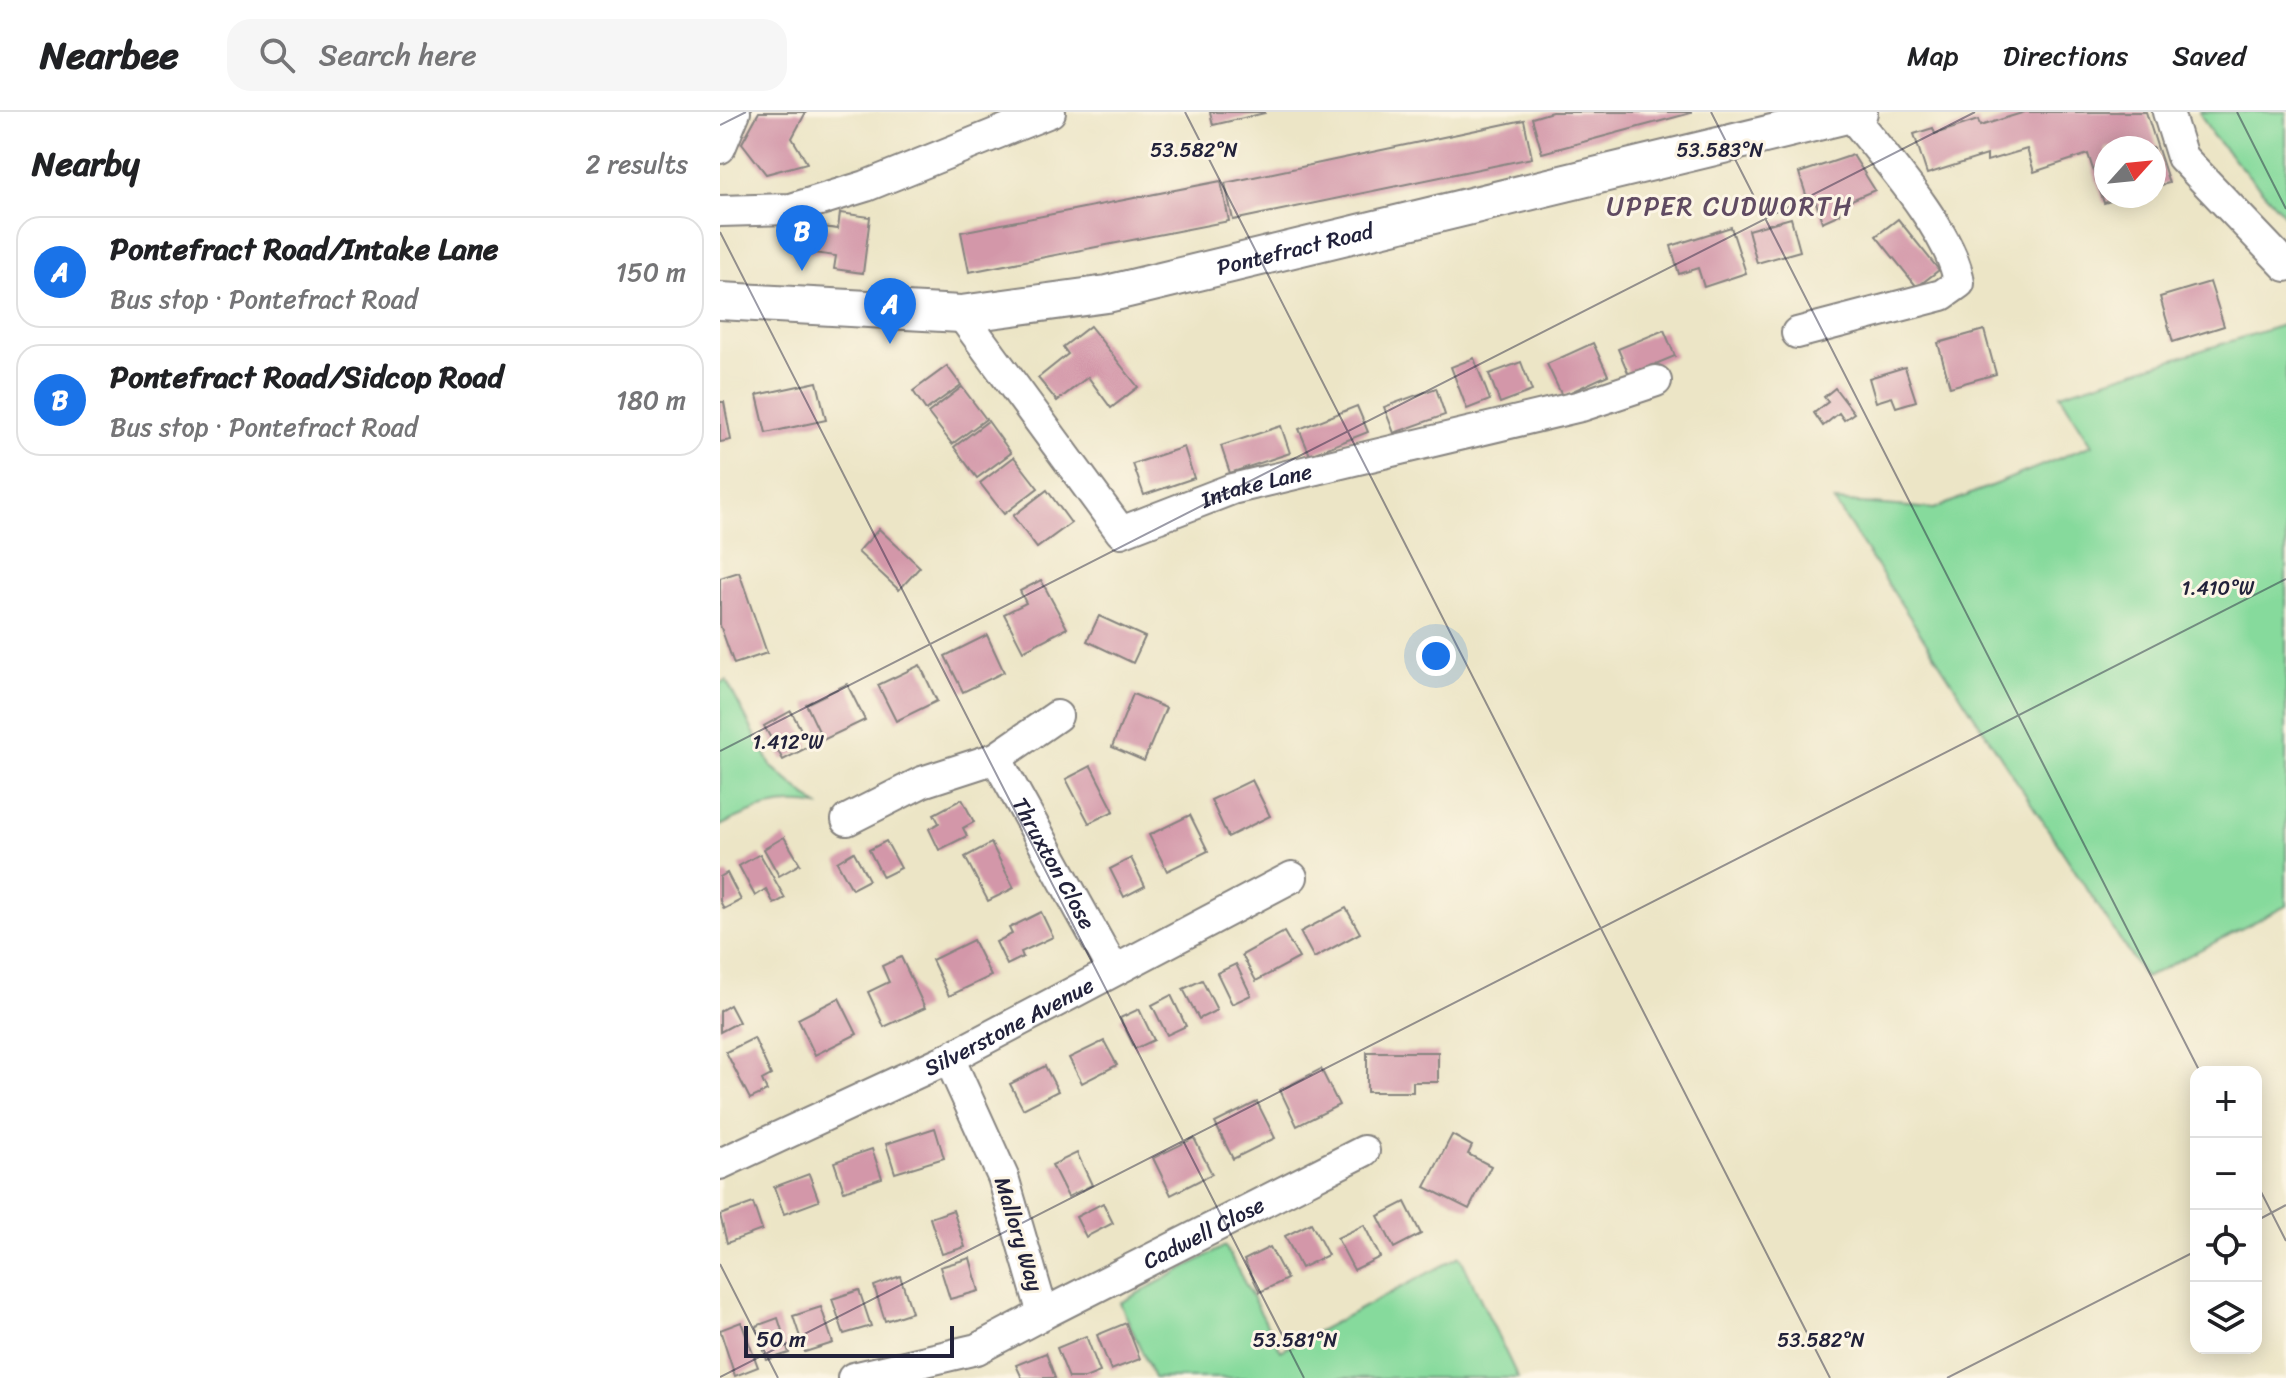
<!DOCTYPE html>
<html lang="en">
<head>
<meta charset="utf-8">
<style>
	body { margin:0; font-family:Sriracha,sans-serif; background:#f6f6f6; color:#202124 }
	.controls { position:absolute; right:24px; bottom:24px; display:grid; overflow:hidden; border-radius:16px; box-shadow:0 4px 20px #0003 }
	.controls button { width:72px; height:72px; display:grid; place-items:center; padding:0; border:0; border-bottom:2px solid #e0e0e0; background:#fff; color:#202124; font:40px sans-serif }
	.compass { position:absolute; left:1374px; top:24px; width:72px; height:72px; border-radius:50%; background:#fff; box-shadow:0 4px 20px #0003; rotate:63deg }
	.scale { position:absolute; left:24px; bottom:20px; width:210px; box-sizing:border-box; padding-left:8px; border:4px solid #22223b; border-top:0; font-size:22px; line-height:28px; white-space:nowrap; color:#22223b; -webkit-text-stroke:6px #fcf5e5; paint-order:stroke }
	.you { position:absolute; left:716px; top:544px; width:28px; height:28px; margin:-20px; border:6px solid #fff; border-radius:50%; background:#1a73e8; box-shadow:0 0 0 12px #1a73e833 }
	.badge { display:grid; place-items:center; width:52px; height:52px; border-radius:50%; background:#1a73e8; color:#fff; font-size:26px; font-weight:700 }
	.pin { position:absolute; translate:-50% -66px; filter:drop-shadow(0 2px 4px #0008) }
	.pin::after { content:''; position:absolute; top:42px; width:28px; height:24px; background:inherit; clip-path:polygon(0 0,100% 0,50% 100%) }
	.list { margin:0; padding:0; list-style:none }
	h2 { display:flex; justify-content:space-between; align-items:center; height:104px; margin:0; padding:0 32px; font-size:34px }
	h2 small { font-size:26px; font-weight:400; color:#757577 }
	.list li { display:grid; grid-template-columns:52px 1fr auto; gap:24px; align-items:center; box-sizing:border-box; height:112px; margin:0 16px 16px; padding:0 16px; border:2px solid #e0e0e0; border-radius:24px }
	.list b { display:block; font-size:30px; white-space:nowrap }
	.list p { margin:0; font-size:26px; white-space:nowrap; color:#757577 }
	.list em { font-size:26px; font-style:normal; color:#757577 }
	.icon { flex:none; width:44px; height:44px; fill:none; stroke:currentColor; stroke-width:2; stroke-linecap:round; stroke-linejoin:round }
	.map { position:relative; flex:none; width:1566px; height:1266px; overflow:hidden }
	header { display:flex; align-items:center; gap:48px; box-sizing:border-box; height:112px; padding:0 40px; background:#fff; border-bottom:2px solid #e0e0e0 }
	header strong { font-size:38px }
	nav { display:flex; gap:44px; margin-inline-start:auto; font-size:28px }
	.search { width:560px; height:72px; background:#f6f6f6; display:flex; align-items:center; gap:20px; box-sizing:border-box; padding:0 28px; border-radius:24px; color:#757577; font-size:30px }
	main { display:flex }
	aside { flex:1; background:#fff }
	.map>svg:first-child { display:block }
	.green { fill:#86da9c; stroke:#547e6c; stroke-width:2 }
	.building { fill:#d397a9 }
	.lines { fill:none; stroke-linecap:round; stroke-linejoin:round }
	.minor-casing { stroke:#878480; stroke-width:34 }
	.tertiary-casing { stroke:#878480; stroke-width:40 }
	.minor { stroke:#fff; stroke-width:30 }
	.tertiary { stroke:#fff; stroke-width:36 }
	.ticks { fill:none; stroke:#22223b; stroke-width:2; stroke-opacity:0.45 }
	.labels { text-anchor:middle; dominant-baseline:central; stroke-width:6; stroke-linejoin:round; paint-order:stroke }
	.street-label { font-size:22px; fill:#22223b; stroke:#fcf5e5 }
	.quarter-label { font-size:26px; letter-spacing:2px; fill:#604b62; stroke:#fcf5e5 }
	.ticks-label { font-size:20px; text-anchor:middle; fill:#22223b; stroke:#fcf5e5; stroke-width:6; stroke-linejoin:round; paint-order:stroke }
</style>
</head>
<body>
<header>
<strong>Nearbee</strong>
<div class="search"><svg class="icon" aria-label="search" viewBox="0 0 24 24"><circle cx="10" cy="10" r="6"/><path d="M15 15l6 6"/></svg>Search here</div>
<nav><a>Map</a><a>Directions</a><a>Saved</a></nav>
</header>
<main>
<aside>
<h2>Nearby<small>2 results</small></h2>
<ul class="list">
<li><span class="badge">A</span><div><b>Pontefract Road/Intake Lane</b><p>Bus stop · Pontefract Road</p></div><em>150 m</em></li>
<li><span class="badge">B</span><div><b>Pontefract Road/Sidcop Road</b><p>Bus stop · Pontefract Road</p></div><em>180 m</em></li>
</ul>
</aside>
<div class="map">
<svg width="1566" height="1266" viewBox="0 0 1566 1266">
	<rect width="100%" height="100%" fill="#fcf5e5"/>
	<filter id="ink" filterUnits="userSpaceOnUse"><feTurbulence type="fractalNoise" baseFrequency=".0125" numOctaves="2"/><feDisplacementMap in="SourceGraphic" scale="16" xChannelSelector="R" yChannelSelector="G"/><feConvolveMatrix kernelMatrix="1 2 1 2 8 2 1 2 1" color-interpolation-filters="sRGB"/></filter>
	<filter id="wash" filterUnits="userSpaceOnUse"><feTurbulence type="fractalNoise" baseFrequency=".006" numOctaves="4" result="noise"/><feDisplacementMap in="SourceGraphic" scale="32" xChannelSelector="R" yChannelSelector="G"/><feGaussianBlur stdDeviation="1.8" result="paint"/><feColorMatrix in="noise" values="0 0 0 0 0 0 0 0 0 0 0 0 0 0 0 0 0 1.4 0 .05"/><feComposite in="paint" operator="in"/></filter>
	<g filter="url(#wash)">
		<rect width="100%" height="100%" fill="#ece5c6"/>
		<!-- green -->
		<g class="green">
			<path d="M 1479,0 L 1566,0 L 1566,105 L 1492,23 Z"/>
			<path d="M 1566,212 L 1566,794 L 1425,866 L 1114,389 L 1214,397 L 1372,333 L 1340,282 Z"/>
			<path d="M 6,568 L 52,655 L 98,694 C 61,687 33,697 0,714 L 0,571 Z"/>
			<path d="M 505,1134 L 561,1239 L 740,1144 L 798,1266 L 434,1266 L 400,1191 Z"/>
		</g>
		<g id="blocks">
			<!-- building -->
			<g class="building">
				<path d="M 39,0 L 86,0 L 72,26 L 87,51 L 46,62 L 22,31 Z"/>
				<path d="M 490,0 L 545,0 L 545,1 L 493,13 Z"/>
				<path d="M 832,0 L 971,0 L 971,1 L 822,41 L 812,6 Z"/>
				<path d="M 1305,0 L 1426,0 L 1449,71 L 1434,75 L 1434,36 L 1386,36 L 1386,84 L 1404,85 L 1384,91 L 1368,42 L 1314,60 L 1307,37 L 1267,49 L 1267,43 L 1207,62 L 1194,22 L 1213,16 L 1215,22 L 1258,8 L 1260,14 Z"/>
				<path d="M 804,8 L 812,46 L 513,108 L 505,71 Z"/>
				<path d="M 1133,43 L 1155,78 L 1117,94 L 1120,102 L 1102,110 L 1096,90 L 1089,92 L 1079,61 Z"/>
				<path d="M 501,69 L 509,109 L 249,160 L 241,120 Z"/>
				<path d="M 120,101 L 150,105 L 143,161 L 114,157 L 116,144 L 86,140 L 89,113 L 118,117 Z"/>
				<path d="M 1071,106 L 1080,139 L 1037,151 L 1028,118 Z"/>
				<path d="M 1178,107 L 1219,158 L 1197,175 L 1156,124 Z"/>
				<path d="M 1011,115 L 1026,161 L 984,175 L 978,156 L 959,162 L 951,134 Z"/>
				<path d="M 1490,170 L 1504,214 L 1453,230 L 1440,185 Z"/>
				<path d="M 370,214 L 418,275 L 391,296 L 368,265 L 337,289 L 318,266 L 348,242 L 343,235 Z"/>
				<path d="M 944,218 L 955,244 L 909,263 L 898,237 Z"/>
				<path d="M 1264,218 L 1276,262 L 1230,275 L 1218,231 Z"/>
				<path d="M 873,231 L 888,263 L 842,284 L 827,252 Z"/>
				<path d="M 754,246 L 770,288 L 747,297 L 731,255 Z"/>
				<path d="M 801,250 L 812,279 L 780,291 L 769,262 Z"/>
				<path d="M 227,254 L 241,273 L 206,298 L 193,279 Z"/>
				<path d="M 1185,255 L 1196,289 L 1176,295 L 1172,285 L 1156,290 L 1149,266 Z"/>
				<path d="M 97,270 L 106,308 L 46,321 L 37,283 Z"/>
				<path d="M 242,275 L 266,307 L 232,332 L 208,301 Z"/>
				<path d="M 716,276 L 725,303 L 674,321 L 664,295 Z"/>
				<path d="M 1115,276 L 1134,301 L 1124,308 L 1119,301 L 1103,314 L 1094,301 L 1108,290 L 1104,285 Z"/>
				<path d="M 0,290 L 4,290 L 11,328 L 0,330 Z"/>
				<path d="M 637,294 L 648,320 L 590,343 L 579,317 Z"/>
				<path d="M 268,309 L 291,341 L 257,366 L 234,335 Z"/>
				<path d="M 561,314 L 570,341 L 510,361 L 501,334 Z"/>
				<path d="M 464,335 L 474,366 L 424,383 L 413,352 Z"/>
				<path d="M 294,345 L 318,376 L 284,402 L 260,371 Z"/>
				<path d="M 327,378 L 351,411 L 317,436 L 293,404 Z"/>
				<path d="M 159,417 L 200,455 L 179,478 L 138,440 Z"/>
				<path d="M 19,460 L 47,541 L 14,552 L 0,513 L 0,466 Z"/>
				<path d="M 321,468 L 347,516 L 303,539 L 284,502 L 306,491 L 300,479 Z"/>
				<path d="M 379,504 L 425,525 L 413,551 L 367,529 Z"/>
				<path d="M 267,523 L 284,560 L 243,580 L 225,544 Z"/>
				<path d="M 200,553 L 217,589 L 176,609 L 158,573 Z"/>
				<path d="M 127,572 L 145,608 L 103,628 L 86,592 Z"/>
				<path d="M 413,582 L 446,596 L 424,649 L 392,635 Z"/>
				<path d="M 71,599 L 90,634 L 63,648 L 44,614 Z"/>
				<path d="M 371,654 L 394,699 L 369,711 L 346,667 Z"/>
				<path d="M 532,668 L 550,704 L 508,725 L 491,688 Z"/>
				<path d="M 242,687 L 254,710 L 243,716 L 247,724 L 219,738 L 209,717 L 219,711 L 214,702 Z"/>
				<path d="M 470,703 L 488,739 L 447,759 L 429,723 Z"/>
				<path d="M 64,725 L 80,752 L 59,764 L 44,737 Z"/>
				<path d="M 166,729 L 181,756 L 163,765 L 149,738 Z"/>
				<path d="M 271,731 L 294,776 L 268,789 L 245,745 Z"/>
				<path d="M 134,740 L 149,768 L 132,777 L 117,750 Z"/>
				<path d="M 40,742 L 65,786 L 54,792 L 46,777 L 35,784 L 19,754 Z"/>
				<path d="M 411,746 L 425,774 L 404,785 L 390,757 Z"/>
				<path d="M 7,761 L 21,788 L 4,797 L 0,789 L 0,765 Z"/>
				<path d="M 626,796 L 640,821 L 594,846 L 580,820 Z"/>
				<path d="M 321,800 L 333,825 L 301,840 L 303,845 L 287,853 L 276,830 L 292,822 L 289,816 Z"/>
				<path d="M 564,820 L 579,846 L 536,869 L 522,843 Z"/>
				<path d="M 253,828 L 271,864 L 229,884 L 212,848 Z"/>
				<path d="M 181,845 L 205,896 L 164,915 L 148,880 L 169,870 L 162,854 Z"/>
				<path d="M 516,852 L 531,883 L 512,892 L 497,861 Z"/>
				<path d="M 482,868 L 497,898 L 479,907 L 463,877 Z"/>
				<path d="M 451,883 L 466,914 L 447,923 L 432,893 Z"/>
				<path d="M 119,886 L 137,922 L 95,943 L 78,907 Z"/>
				<path d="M 10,893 L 19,910 L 0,920 L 0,899 Z"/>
				<path d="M 419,897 L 434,928 L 415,937 L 400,906 Z"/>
				<path d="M 34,926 L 51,963 L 42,968 L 47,979 L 30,987 L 6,940 Z"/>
				<path d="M 384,929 L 397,953 L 362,971 L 349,946 Z"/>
				<path d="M 647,940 L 718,940 L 718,970 L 693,970 L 693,980 L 647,980 Z"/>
				<path d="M 325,954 L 338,979 L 303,997 L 290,972 Z"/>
				<path d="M 601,957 L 619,993 L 577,1014 L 560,978 Z"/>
				<path d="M 537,990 L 555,1026 L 513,1047 L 495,1011 Z"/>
				<path d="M 215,1016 L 224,1046 L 175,1061 L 166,1032 Z"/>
				<path d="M 732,1023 L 752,1034 L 748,1042 L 771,1054 L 749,1097 L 705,1075 Z"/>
				<path d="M 474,1026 L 492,1062 L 451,1083 L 433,1046 Z"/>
				<path d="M 152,1037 L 162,1066 L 124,1079 L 114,1050 Z"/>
				<path d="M 357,1041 L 372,1073 L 348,1085 L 332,1053 Z"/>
				<path d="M 89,1062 L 99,1089 L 64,1102 L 54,1075 Z"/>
				<path d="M 685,1090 L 701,1122 L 674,1136 L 658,1104 Z"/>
				<path d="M 33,1091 L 42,1118 L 7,1131 L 0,1103 Z"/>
				<path d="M 383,1091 L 393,1111 L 366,1125 L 356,1105 Z"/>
				<path d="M 233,1098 L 245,1135 L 222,1142 L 210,1106 Z"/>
				<path d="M 591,1111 L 608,1143 L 581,1156 L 565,1124 Z"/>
				<path d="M 644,1113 L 660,1145 L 634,1158 L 617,1126 Z"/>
				<path d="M 550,1135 L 567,1167 L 540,1180 L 524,1148 Z"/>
				<path d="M 250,1146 L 259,1179 L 230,1187 L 220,1155 Z"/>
				<path d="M 180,1164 L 192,1200 L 165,1209 L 154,1174 Z"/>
				<path d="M 139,1178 L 151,1214 L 124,1222 L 112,1187 Z"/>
				<path d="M 101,1195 L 113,1231 L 85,1240 L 73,1204 Z"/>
				<path d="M 58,1206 L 69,1241 L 47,1248 L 36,1214 Z"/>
				<path d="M 21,1210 L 38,1255 L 15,1264 L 0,1218 Z"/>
				<path d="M 406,1211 L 420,1247 L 391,1258 L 377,1223 Z"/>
				<path d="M 366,1224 L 380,1260 L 365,1266 L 349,1266 L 337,1236 Z"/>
				<path d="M 326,1241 L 335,1266 L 302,1266 L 296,1253 Z"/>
			</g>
		</g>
	</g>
	<g filter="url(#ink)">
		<use href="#blocks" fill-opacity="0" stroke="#878480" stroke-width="2"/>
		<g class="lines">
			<!-- minor casing -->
			<g class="minor-casing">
				<g id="minor">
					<path d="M 1448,0 L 1462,45 L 1566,154"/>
					<path d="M 0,36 L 15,0"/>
					<path d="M 0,99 L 71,97 L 146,74 L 330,0"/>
					<path id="s1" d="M 241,202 L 401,420 L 512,377 L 861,294 L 936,269"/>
					<path d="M 1077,221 L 1222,183 L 1239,171 C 1234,123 1162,42 1130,2"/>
					<path d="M 276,646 L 337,604"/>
					<path id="s2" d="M 127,708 L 202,670 L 276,646 L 393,857"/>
					<path id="s3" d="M 0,1052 L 229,946 L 572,765"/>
					<path id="s4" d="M 323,1202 L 644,1039"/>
					<path d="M 133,1266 L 257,1237 L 323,1202 L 283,1065 L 229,946"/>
				</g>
			</g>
			<!-- tertiary casing -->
			<g class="tertiary-casing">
				<g id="tertiary">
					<path id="s5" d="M 0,189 L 241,202 L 387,182 L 1139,0"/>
				</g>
			</g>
			<!-- minor -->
			<use href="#minor" class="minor"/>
			<!-- tertiary -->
			<use href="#tertiary" class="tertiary"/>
		</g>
	</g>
	<!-- ticks -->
	<path class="ticks" d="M 465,0 L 1110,1266M 991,0 L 1480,960M 1517,0 L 1566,97M 0,13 L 26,0M 0,120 L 584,1266M 0,639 L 1255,0M 1536,1070 L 1566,1129M 1536,1109 L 1566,1093M 0,1152 L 58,1266M 0,1265 L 1566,467M 1227,1266 L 1476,1139"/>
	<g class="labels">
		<!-- street labels -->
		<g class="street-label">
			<text stroke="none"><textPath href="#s5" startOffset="582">Pontefract Road</textPath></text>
			<text stroke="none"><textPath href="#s1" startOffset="414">Intake Lane</textPath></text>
			<text stroke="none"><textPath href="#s2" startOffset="282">Thruxton Close</textPath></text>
			<text stroke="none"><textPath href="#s3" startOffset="320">Silverstone Avenue</textPath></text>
			<text stroke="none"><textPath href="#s4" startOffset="180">Cadwell Close</textPath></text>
			<text transform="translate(299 1122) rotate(73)">Mallory Way</text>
		</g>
		<!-- quarter labels -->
		<g class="quarter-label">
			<text x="1010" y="94">UPPER CUDWORTH</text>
		</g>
	</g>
	<g class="ticks-label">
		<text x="474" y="45">53.582°N</text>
		<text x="1000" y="45">53.583°N</text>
		<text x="1498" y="483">1.410°W</text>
		<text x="68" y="637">1.412°W</text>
		<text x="575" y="1235">53.581°N</text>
		<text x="1101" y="1235">53.582°N</text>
	</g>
</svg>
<div class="controls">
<button>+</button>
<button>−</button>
<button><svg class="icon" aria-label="locate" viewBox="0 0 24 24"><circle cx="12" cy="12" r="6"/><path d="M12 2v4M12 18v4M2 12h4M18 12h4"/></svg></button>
<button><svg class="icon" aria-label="layers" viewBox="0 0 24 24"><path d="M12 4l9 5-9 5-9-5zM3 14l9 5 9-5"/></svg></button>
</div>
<svg class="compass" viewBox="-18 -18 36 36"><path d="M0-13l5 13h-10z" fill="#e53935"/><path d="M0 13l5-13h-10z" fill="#757577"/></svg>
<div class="scale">50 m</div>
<div class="you"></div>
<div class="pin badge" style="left:170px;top:232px">A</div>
<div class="pin badge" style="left:82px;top:159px">B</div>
</div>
</main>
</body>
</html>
